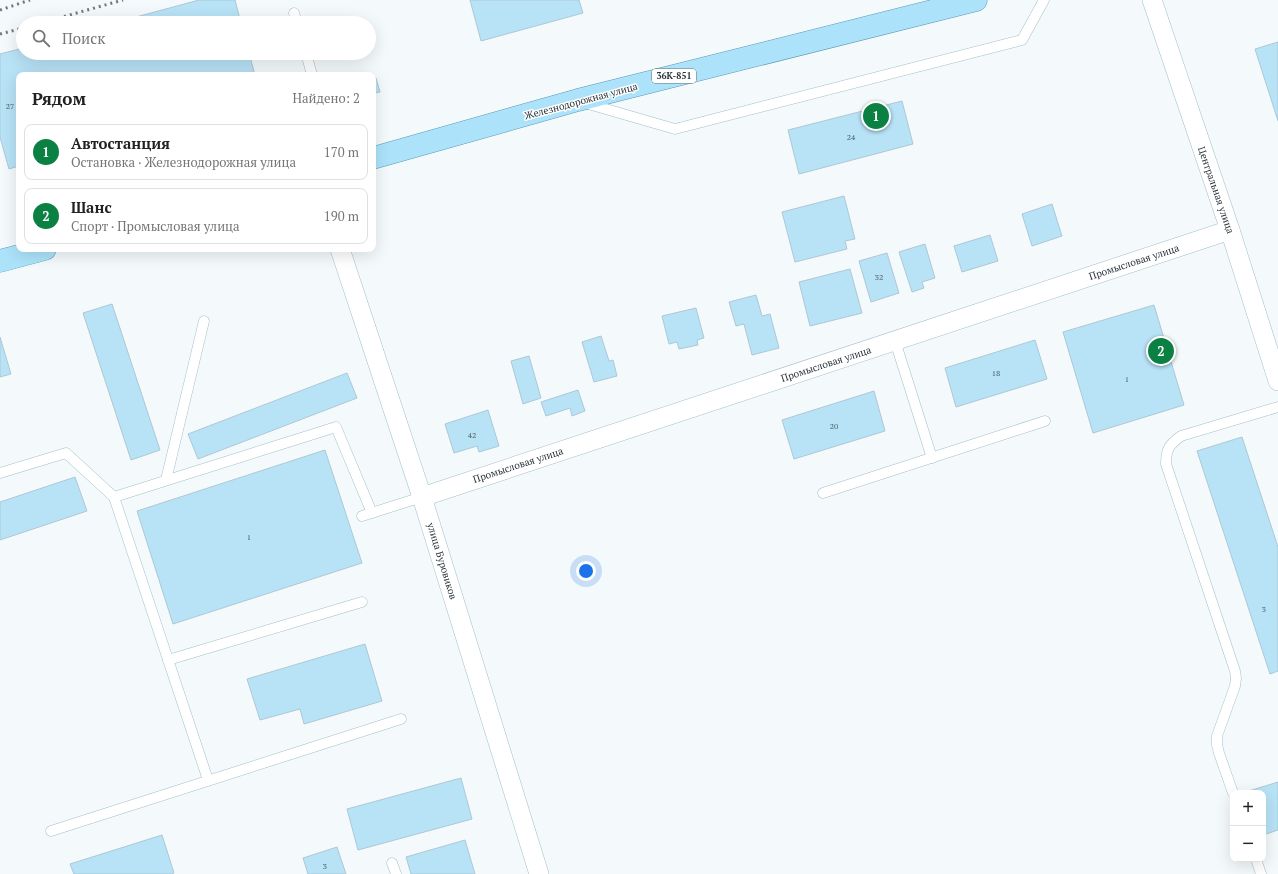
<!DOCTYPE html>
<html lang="ru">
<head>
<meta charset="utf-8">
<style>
	body { margin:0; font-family:"PT Serif",serif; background:#f2f2f2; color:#222 }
	.controls { position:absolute; right:12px; bottom:12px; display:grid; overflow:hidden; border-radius:8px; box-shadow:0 4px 16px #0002 }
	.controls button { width:36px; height:36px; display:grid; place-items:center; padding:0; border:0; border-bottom:1px solid #e0e0e0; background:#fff; color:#222; font:20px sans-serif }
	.you { position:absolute; left:586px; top:571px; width:14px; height:14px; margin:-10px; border:3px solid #fff; border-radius:50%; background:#1a73e8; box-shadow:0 0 0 6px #1a73e833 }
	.badge { display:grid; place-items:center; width:26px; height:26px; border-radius:50%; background:#0b8043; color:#fff; font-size:13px; font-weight:700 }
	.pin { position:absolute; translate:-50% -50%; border:2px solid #fff; box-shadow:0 1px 4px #0006 }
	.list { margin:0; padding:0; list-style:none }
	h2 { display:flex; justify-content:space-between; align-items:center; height:52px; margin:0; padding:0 16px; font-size:17px }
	h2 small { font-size:13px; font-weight:400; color:#767676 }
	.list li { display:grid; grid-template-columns:26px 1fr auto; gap:12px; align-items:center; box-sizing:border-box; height:56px; margin:0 8px 8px; padding:0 8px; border:1px solid #e0e0e0; border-radius:8px }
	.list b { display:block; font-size:15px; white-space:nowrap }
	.list p { margin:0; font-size:13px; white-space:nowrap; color:#767676 }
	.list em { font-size:13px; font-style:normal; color:#767676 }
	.icon { flex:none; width:22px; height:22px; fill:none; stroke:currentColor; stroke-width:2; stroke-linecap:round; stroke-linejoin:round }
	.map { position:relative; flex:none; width:1278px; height:874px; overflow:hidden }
	.search { position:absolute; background:#fff; box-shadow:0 4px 16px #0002; left:16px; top:16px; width:360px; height:44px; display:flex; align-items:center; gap:10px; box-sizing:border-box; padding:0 14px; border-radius:22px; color:#767676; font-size:15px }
	.panel { position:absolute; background:#fff; box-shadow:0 4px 16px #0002; left:16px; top:72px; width:360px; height:180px; border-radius:8px }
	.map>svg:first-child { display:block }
	.building { fill:#b8e2f6; stroke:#adc8d5 }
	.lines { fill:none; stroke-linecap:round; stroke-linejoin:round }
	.lane-casing { stroke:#a3bfcb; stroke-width:11 }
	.street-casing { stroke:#a3bfcb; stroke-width:20 }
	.primary-casing { stroke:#5a99b4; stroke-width:23 }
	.lane { stroke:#fff; stroke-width:10 }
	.street { stroke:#fff; stroke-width:19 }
	.primary { stroke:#ace3fa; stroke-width:22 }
	.rail { stroke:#70797e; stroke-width:3; stroke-dasharray:2 4; stroke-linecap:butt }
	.labels { text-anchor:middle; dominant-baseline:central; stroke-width:3; stroke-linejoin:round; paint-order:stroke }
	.number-label { font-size:8px; fill:#4d6068 }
	.shield { fill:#fff; stroke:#697174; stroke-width:1 }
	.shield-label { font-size:9px; font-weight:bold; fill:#293439 }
	.street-label { font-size:10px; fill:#293439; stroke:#fff }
</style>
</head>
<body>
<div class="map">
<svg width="1278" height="874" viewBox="0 0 1278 874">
	<rect width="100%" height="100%" fill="#f4f9fc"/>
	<!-- building -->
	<g class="building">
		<path d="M 199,0 L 235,0 L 241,23 L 114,23 Z"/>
		<path d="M 470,0 L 579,0 L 583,13 L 481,41 Z"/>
		<path d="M 1278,42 L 1278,121 L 1255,49 Z"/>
		<path d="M 23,48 L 23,53 L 249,53 L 255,75 L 19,75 L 19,166 L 9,169 L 0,137 L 0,54 Z"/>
		<path d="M 376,78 L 380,92 L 373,93 L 373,79 Z"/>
		<path d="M 902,101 L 913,144 L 799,174 L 788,130 Z"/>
		<path d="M 844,196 L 855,239 L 845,241 L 847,249 L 795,262 L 782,212 Z"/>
		<path d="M 1052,204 L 1062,236 L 1032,246 L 1022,214 Z"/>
		<path d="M 990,235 L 998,261 L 962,272 L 954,246 Z"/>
		<path d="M 925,244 L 935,278 L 922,282 L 924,288 L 912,292 L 899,252 Z"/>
		<path d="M 887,253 L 899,293 L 871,302 L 859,261 Z"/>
		<path d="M 850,269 L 862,313 L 810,326 L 799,282 Z"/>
		<path d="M 756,295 L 762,316 L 770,314 L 779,348 L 752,355 L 744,324 L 736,326 L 729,302 Z"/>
		<path d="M 112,304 L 160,450 L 131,460 L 83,313 Z"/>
		<path d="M 1154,305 L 1184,405 L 1093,433 L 1063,332 Z"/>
		<path d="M 696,308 L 704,338 L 697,340 L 698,345 L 679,349 L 677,342 L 669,344 L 662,316 Z"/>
		<path d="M 601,336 L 609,361 L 613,360 L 617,376 L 594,382 L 582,342 Z"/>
		<path d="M 0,337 L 11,374 L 0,377 Z"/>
		<path d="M 1035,340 L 1047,379 L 956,407 L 945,368 Z"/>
		<path d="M 529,356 L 541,398 L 523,404 L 511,361 Z"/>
		<path d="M 347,373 L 357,398 L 198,459 L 188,434 Z"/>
		<path d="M 578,390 L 585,411 L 572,416 L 570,408 L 546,416 L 541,402 Z"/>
		<path d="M 874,391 L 885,431 L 794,459 L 782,420 Z"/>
		<path d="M 488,410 L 499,446 L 479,452 L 477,446 L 454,453 L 445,424 Z"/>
		<path d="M 1242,437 L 1278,547 L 1278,671 L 1270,674 L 1197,451 Z"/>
		<path d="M 325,450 L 362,563 L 173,624 L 137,511 Z"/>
		<path d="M 75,477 L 87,511 L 0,540 L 0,502 Z"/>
		<path d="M 365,644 L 382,701 L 304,724 L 300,709 L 260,720 L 247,679 Z"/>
		<path d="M 461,778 L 472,819 L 358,850 L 347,809 Z"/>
		<path d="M 1278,782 L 1278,830 L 1263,835 L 1263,793 L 1250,793 L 1249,791 Z"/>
		<path d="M 162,835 L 174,873 L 171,874 L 74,874 L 70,864 Z"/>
		<path d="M 465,840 L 475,874 L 411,874 L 406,857 Z"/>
		<path d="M 337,847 L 346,874 L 308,874 L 303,858 Z"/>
	</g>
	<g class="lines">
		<!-- lane casing -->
		<g class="lane-casing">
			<g id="lane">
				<path d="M 294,13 L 297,23"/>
				<path d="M 306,53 L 312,75"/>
				<path d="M 585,103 L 675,129 L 1022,40 L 1044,0"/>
				<path d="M 895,341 L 932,458"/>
				<path d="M 0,473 L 66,453 L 114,497"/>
				<path d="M 166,480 L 204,321"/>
				<path d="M 823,493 L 1045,421"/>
				<path d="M 362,516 L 422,497"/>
				<path d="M 168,660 L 362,602"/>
				<path d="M 208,780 L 114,497 L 336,427 L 372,513"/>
				<path d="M 1233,793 L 1219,753 L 1217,745 L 1217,736 L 1235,686 L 1236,678 L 1235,671 L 1166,464 C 1166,449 1169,445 1181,436 L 1278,407"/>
				<path d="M 51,831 L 401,719"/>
				<path d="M 1256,859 L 1261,874"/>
				<path d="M 392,863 L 396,874"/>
			</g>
		</g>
		<!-- street casing -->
		<g class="street-casing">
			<g id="street">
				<path d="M 1152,0 L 1230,230 L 1278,381"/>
				<path d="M 340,249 L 422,497 L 539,874"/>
				<path d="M 422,497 L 1230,230"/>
			</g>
		</g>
		<!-- primary casing -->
		<g class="primary-casing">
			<g id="primary">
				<path d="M 373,158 L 578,100 L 976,0"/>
				<path d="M 0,261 L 45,249"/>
			</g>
		</g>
		<!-- lane -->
		<use href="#lane" class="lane"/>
		<!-- street -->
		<use href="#street" class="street"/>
		<!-- primary -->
		<use href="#primary" class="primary"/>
		<!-- rail -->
		<g class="rail">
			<path d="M 0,10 L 30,0"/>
			<path d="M 41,23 L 123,0"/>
			<path d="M 0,34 L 23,28"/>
		</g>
	</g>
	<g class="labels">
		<!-- number labels -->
		<g class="number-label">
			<text x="10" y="106">27</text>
			<text x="851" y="137">24</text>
			<text x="879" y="277">32</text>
			<text x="996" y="373">18</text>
			<text x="1127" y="379">1</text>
			<text x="834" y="426">20</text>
			<text x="472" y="435">42</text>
			<text x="249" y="537">1</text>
			<text x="1264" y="609">3</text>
			<text x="325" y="866">3</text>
		</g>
		<!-- shield labels -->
		<rect class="shield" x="652" y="69" width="44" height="14" rx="3"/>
		<g class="shield-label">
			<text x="674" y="76">36К-851</text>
		</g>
		<!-- street labels -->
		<g class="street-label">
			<text transform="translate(581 101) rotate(-15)">Железнодорожная улица</text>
			<text transform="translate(1216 190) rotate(71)">Центральная улица</text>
			<text transform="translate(1134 262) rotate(-18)">Промысловая улица</text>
			<text transform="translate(826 364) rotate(-18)">Промысловая улица</text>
			<text transform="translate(518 465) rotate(-18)">Промысловая улица</text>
			<text transform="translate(442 561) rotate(73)">улица Буровиков</text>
		</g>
	</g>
</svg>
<div class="controls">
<button>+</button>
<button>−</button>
</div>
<div class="you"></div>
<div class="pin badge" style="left:876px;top:116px">1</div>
<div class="pin badge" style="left:1161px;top:351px">2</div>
<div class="search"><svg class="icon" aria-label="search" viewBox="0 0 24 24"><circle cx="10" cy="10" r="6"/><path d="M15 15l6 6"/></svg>Поиск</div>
<section class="panel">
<h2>Рядом<small>Найдено: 2</small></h2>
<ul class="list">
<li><span class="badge">1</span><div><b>Автостанция</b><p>Остановка · Железнодорожная улица</p></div><em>170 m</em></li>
<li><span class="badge">2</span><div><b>Шанс</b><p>Спорт · Промысловая улица</p></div><em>190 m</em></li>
</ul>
</section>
</div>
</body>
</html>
